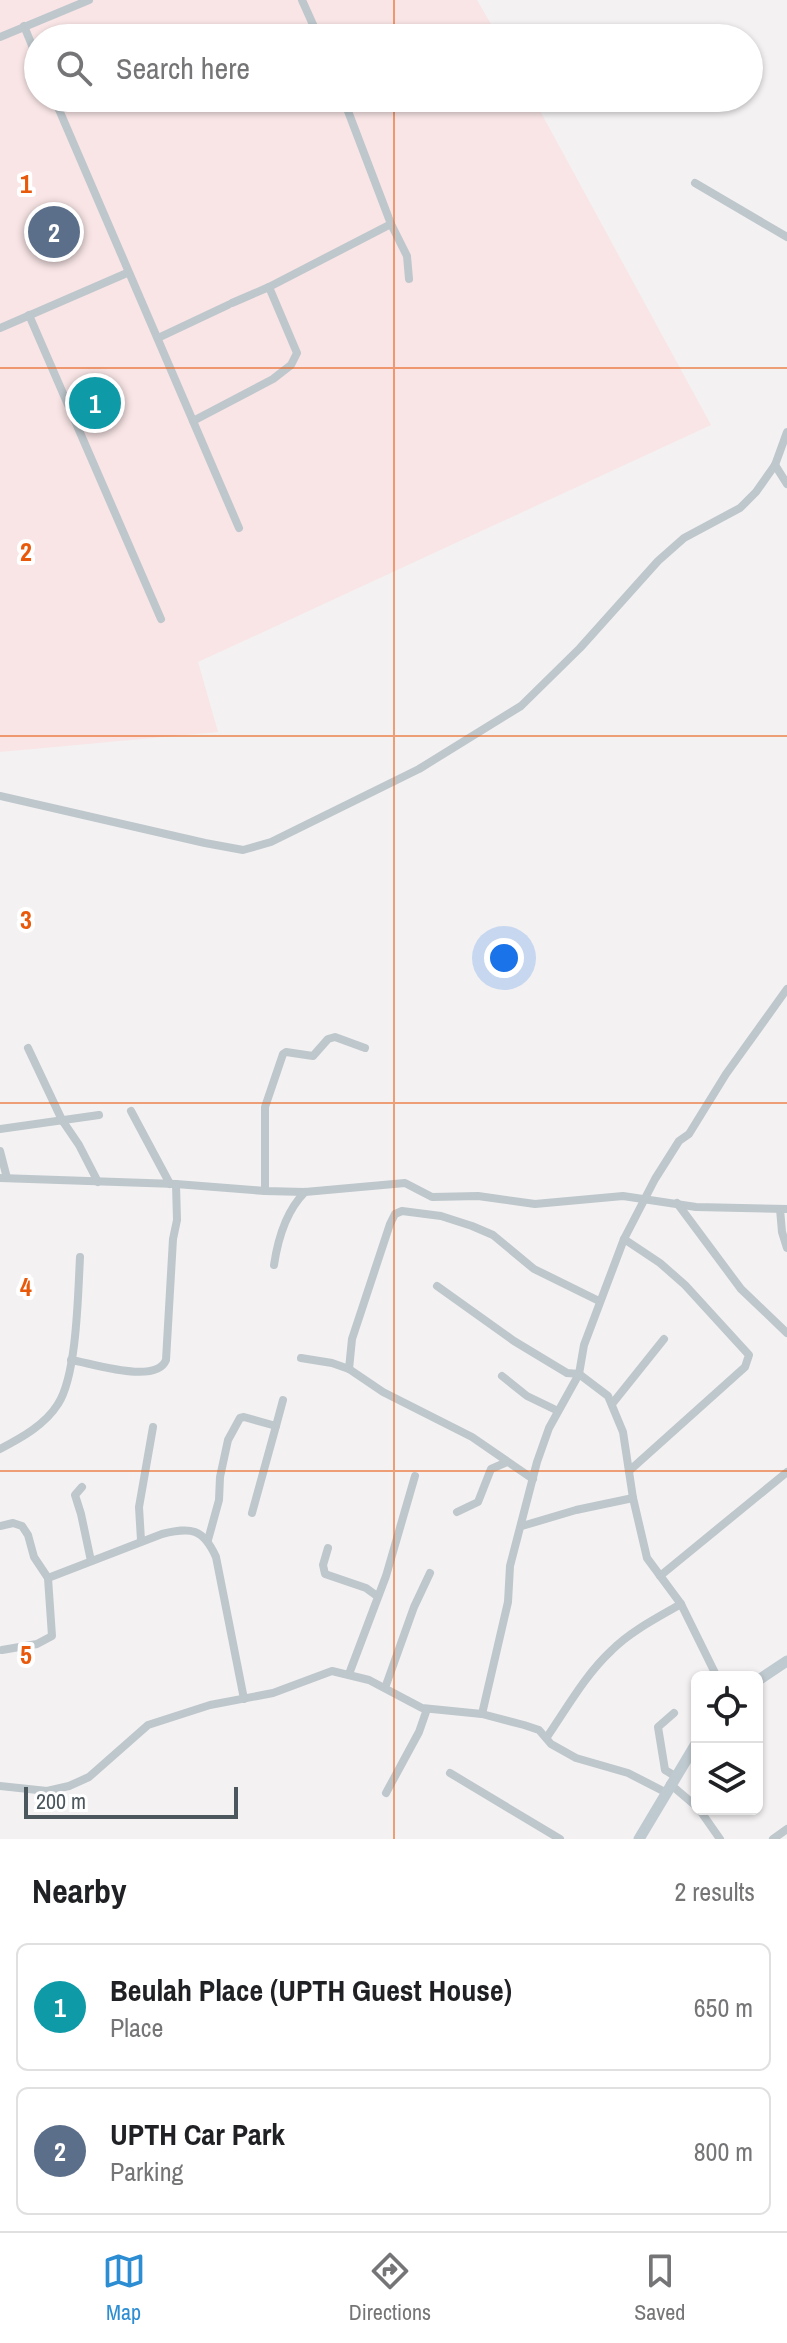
<!DOCTYPE html>
<html lang="en">
<head>
<meta charset="utf-8">
<style>
	body { margin:0; font-family:"Archivo Narrow",sans-serif; background:#f2f2f2; color:#202124 }
	.controls { position:absolute; right:24px; bottom:24px; display:grid; overflow:hidden; border-radius:12px; box-shadow:0 2px 6px #0004 }
	.controls button { width:72px; height:72px; display:grid; place-items:center; padding:0; border:0; border-bottom:2px solid #e0e0e0; background:#fff; color:#202124; font:40px sans-serif }
	.scale { position:absolute; left:24px; bottom:20px; width:214px; box-sizing:border-box; padding-left:8px; border:4px solid #4b575d; border-top:0; font-size:22px; line-height:28px; white-space:nowrap; color:#4b575d; -webkit-text-stroke:6px #fff; paint-order:stroke }
	.you { position:absolute; left:504px; top:958px; width:28px; height:28px; margin:-20px; border:6px solid #fff; border-radius:50%; background:#1a73e8; box-shadow:0 0 0 12px #1a73e833 }
	.badge { display:grid; place-items:center; width:52px; height:52px; border-radius:50%; background:#2c8dd3; color:#fff; font-size:26px; font-weight:700 }
	.pin { position:absolute; translate:-50% -50%; border:4px solid #fff; box-shadow:0 2px 8px #0006 }
	.list { margin:0; padding:0; list-style:none }
	h2 { display:flex; justify-content:space-between; align-items:center; height:104px; margin:0; padding:0 32px; font-size:34px }
	h2 small { font-size:26px; font-weight:400; color:#757577 }
	.list li { display:grid; grid-template-columns:52px 1fr auto; gap:24px; align-items:center; box-sizing:border-box; height:128px; margin:0 16px 16px; padding:0 16px; border:2px solid #e0e0e0; border-radius:12px }
	.list b { display:block; font-size:30px; white-space:nowrap }
	.list p { margin:0; font-size:26px; white-space:nowrap; color:#757577 }
	.list em { font-size:26px; font-style:normal; color:#757577 }
	.icon { flex:none; width:44px; height:44px; fill:none; stroke:currentColor; stroke-width:2; stroke-linecap:round; stroke-linejoin:round }
	.map { position:relative; flex:none; width:787px; height:1839px; overflow:hidden }
	.search { position:absolute; background:#fff; box-shadow:0 2px 6px #0004; left:24px; right:24px; top:24px; height:88px; display:flex; align-items:center; gap:20px; box-sizing:border-box; padding:0 28px; border-radius:44px; color:#757577; font-size:30px }
	.sheet { height:392px; background:#fff }
	nav { display:flex; justify-content:space-around; align-items:center; box-sizing:border-box; height:112px; border-top:2px solid #e0e0e0; background:#fff; font-size:22px; color:#757577 }
	nav a { display:grid; justify-items:center; gap:4px }
	nav .on { color:#2c8dd3 }
	.map>svg:first-child { display:block }
	.medical { fill:#f9e5e6 }
	.lines { fill:none; stroke-linecap:round; stroke-linejoin:round }
	.street { stroke:#bec7cc; stroke-width:8 }
	.secondary { stroke:#bfcad0; stroke-width:11 }
	.grid { fill:none; stroke:#e8590c; stroke-width:2; stroke-opacity:0.55 }
	.grid-label { font-size:26px; text-anchor:middle; font-weight:bold; fill:#e8590c; stroke:#fff; stroke-width:8; stroke-linejoin:round; paint-order:stroke }
</style>
</head>
<body>
<div class="map">
<svg width="787" height="1839" viewBox="0 0 787 1839">
	<rect width="100%" height="100%" fill="#f3f1f2"/>
	<!-- medical -->
	<path class="medical" d="M 0,0 L 477,0 L 499,38 L 38,38 L 38,98 L 533,98 L 711,425 L 198,662 L 218,732 L 0,752 Z"/>
	<g class="lines">
		<!-- street -->
		<g class="street">
			<path d="M 302,0 L 319,38"/>
			<path d="M 24,26 L 38,60"/>
			<path d="M 0,37 L 89,0"/>
			<path d="M 54,98 L 239,528"/>
			<path d="M 343,98 L 391,224 L 407,256 L 409,279"/>
			<path d="M 695,183 L 787,237"/>
			<path d="M 232,303 L 269,287 L 391,224"/>
			<path d="M 29,315 L 161,619"/>
			<path d="M 0,328 L 127,273"/>
			<path d="M 158,338 L 228,305"/>
			<path d="M 193,421 L 273,379 L 291,365 L 297,353 L 269,287"/>
			<path d="M 775,465 L 787,484"/>
			<path d="M 0,796 L 205,843 L 243,850 L 271,842 L 419,769 L 521,706 L 580,648 L 658,561 L 684,538 L 740,508 L 756,492 L 775,465 L 787,432"/>
			<path d="M 28,1048 L 62,1120 L 79,1145 L 98,1182"/>
			<path d="M 131,1111 L 170,1184"/>
			<path d="M 0,1129 L 99,1115"/>
			<path d="M 0,1151 L 7,1178"/>
			<path d="M 0,1178 L 176,1184 L 265,1191 L 305,1192 L 405,1183 L 432,1197 L 478,1196 L 535,1204 L 623,1196 L 696,1207 L 787,1209"/>
			<path d="M 265,1191 L 265,1107 L 283,1054 L 286,1052 L 313,1056 L 328,1039 L 335,1037 L 365,1048"/>
			<path d="M 677,1203 L 741,1289 L 787,1333"/>
			<path d="M 780,1209 L 782,1232 L 787,1248"/>
			<path d="M 624,1239 L 660,1263 L 685,1285 L 749,1355 L 745,1367 L 629,1471"/>
			<path d="M 274,1265 C 278,1238 286,1211 305,1192"/>
			<path d="M 437,1286 L 514,1341 L 567,1373 L 579,1374 L 608,1396 L 623,1432 L 633,1498 L 647,1558 L 681,1604 L 717,1677"/>
			<path d="M 301,1358 L 332,1363 L 349,1369 L 383,1392 L 472,1437 L 533,1479"/>
			<path d="M 71,1360 C 92,1363 156,1385 166,1360 L 173,1239 L 177,1220 L 176,1184"/>
			<path d="M 349,1369 L 352,1339 L 390,1224 L 395,1214 L 402,1211 L 441,1216 L 472,1226 L 493,1235 L 534,1269 L 599,1301"/>
			<path d="M 502,1376 L 527,1396 L 558,1411"/>
			<path d="M 612,1404 L 664,1339"/>
			<path d="M 276,1426 L 283,1400"/>
			<path d="M 0,1449 C 21,1438 45,1425 58,1404 C 77,1375 78,1293 80,1257"/>
			<path d="M 82,1487 L 75,1495 L 81,1514 L 91,1561"/>
			<path d="M 457,1512 L 478,1502 L 491,1469 L 507,1462"/>
			<path d="M 0,1526 L 13,1523 L 22,1526 L 28,1535 L 34,1557 L 48,1578 L 52,1636 L 37,1644 L 2,1650"/>
			<path d="M 522,1526 L 576,1510 L 633,1498"/>
			<path d="M 141,1540 L 139,1507 L 153,1427"/>
			<path d="M 208,1540 L 219,1500 L 220,1477 L 228,1440 L 240,1418 L 244,1417 L 276,1426 L 252,1513"/>
			<path d="M 328,1548 L 323,1565 L 325,1574 L 366,1588 L 377,1596"/>
			<path d="M 660,1576 L 787,1472"/>
			<path d="M 48,1578 L 162,1534 C 191,1527 203,1528 216,1557 L 244,1699"/>
			<path d="M 349,1674 L 386,1576 L 415,1476"/>
			<path d="M 385,1688 L 414,1607 L 430,1573"/>
			<path d="M 674,1713 L 658,1727 L 665,1770 L 675,1776"/>
			<path d="M 482,1714 L 508,1602 L 510,1566 L 537,1462 L 549,1428 L 579,1374 L 584,1345 L 624,1239 L 655,1179 L 679,1141 L 689,1134 L 726,1074 L 787,989"/>
			<path d="M 547,1737 C 567,1708 585,1675 612,1650 C 631,1631 657,1618 681,1604"/>
			<path d="M 450,1773 L 560,1839"/>
			<path d="M 670,1784 L 697,1807"/>
			<path d="M 0,1786 L 47,1791 L 69,1786 L 89,1777 L 148,1725 L 210,1705 L 273,1693 L 332,1671 L 369,1680 L 422,1708 L 482,1714 L 524,1725 L 539,1730 L 551,1744 L 576,1758 L 628,1773 L 665,1792"/>
			<path d="M 386,1793 L 419,1732 L 427,1709"/>
			<path d="M 699,1809 L 720,1839"/>
			<path d="M 773,1839 L 787,1829"/>
		</g>
		<!-- secondary -->
		<g class="secondary">
			<path d="M 757,1681 L 787,1661"/>
			<path d="M 639,1839 L 697,1742"/>
		</g>
	</g>
	<!-- grid -->
	<path class="grid" d="M 394,0 L 394,38M 394,98 L 394,1839M 0,368 L 787,368M 0,736 L 787,736M 0,1103 L 787,1103M 0,1471 L 787,1471"/>
	<g class="grid-label">
		<text x="26" y="193">1</text>
		<text x="26" y="561">2</text>
		<text x="26" y="929">3</text>
		<text x="26" y="1296">4</text>
		<text x="26" y="1664">5</text>
	</g>
</svg>
<div class="controls">
<button><svg class="icon" aria-label="locate" viewBox="0 0 24 24"><circle cx="12" cy="12" r="6"/><path d="M12 2v4M12 18v4M2 12h4M18 12h4"/></svg></button>
<button><svg class="icon" aria-label="layers" viewBox="0 0 24 24"><path d="M12 4l9 5-9 5-9-5zM3 14l9 5 9-5"/></svg></button>
</div>
<div class="scale">200 m</div>
<div class="you"></div>
<div class="pin badge" style="left:95px;top:403px;background:#0f9aa8">1</div>
<div class="pin badge" style="left:54px;top:232px;background:#5c6f8a">2</div>
<div class="search"><svg class="icon" aria-label="search" viewBox="0 0 24 24"><circle cx="10" cy="10" r="6"/><path d="M15 15l6 6"/></svg>Search here</div>
</div>
<section class="sheet">
<h2>Nearby<small>2 results</small></h2>
<ul class="list">
<li><span class="badge" style="background:#0f9aa8">1</span><div><b>Beulah Place (UPTH Guest House)</b><p>Place</p></div><em>650 m</em></li>
<li><span class="badge" style="background:#5c6f8a">2</span><div><b>UPTH Car Park</b><p>Parking</p></div><em>800 m</em></li>
</ul>
</section>
<nav>
<a class="on"><svg class="icon" aria-label="map" viewBox="0 0 24 24"><path d="M3 6l6-2 6 2 6-2v14l-6 2-6-2-6 2zM9 4v14M15 6v14"/></svg>Map</a>
<a><svg class="icon" aria-label="directions" viewBox="0 0 24 24"><path d="M12 3l9 9-9 9-9-9zM9 14v-3h6M13 9l2 2-2 2"/></svg>Directions</a>
<a><svg class="icon" aria-label="saved" viewBox="0 0 24 24"><path d="M7 4h10v16l-5-4-5 4z"/></svg>Saved</a>
</nav>
</body>
</html>
